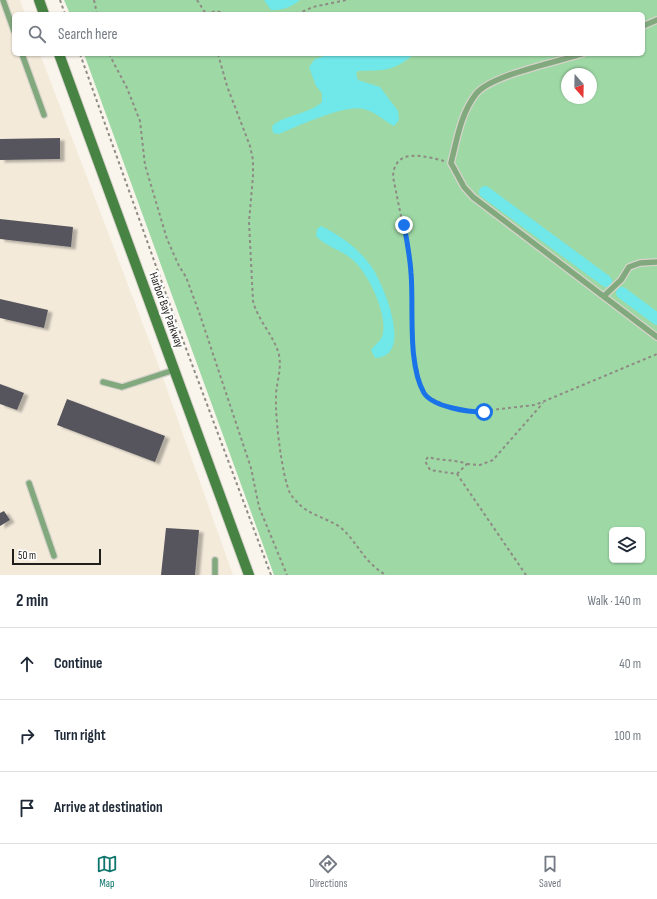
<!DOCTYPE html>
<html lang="en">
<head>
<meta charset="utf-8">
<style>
	body { margin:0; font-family:"Sofia Sans Condensed",sans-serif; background:#f6f6f7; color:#1f2937 }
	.controls { position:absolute; right:12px; bottom:12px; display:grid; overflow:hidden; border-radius:6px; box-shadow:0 1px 3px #0004 }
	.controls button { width:36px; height:36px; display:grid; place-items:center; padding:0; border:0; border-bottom:1px solid #e0e1e3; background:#fff; color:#1f2937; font:20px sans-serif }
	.compass { position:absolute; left:561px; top:68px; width:36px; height:36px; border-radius:50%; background:#fff; box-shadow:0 1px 3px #0004; rotate:160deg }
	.scale { position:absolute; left:12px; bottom:10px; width:89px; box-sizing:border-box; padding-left:4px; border:2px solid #211f1b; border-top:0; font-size:11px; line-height:14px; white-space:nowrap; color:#211f1b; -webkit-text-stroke:3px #fff; paint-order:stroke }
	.stop { position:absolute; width:12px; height:12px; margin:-9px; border:3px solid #1a73e8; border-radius:50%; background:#fff }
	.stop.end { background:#1a73e8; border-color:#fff; box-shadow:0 1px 4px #0008 }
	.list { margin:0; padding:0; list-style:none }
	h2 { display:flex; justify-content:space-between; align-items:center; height:52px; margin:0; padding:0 16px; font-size:17px }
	h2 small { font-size:13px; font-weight:400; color:#747a83 }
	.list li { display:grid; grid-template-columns:26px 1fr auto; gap:12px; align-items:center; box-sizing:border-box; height:72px; padding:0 16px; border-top:1px solid #e0e1e3 }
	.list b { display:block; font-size:15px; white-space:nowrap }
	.list em { font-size:13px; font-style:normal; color:#747a83 }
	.icon { flex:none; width:22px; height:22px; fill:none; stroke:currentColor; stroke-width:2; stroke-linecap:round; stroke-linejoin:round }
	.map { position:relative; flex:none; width:657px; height:575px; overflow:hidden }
	.search { position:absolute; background:#fff; box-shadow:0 1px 3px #0004; left:12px; right:12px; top:12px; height:44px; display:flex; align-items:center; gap:10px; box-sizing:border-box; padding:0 14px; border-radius:6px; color:#747a83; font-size:15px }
	.sheet { height:268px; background:#fff }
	nav { display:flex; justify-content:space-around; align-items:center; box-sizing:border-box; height:56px; border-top:1px solid #e0e1e3; background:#fff; font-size:11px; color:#747a83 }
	nav a { display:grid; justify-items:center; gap:2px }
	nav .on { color:#0f766e }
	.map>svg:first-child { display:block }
	.built { fill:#f3eada }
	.green { fill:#9ed8a5; fill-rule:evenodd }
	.water { fill:#70e7e9 }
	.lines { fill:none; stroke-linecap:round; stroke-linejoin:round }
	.canal { stroke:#70e7e9; stroke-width:12 }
	.building { fill:#56545d; filter:url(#shadow) }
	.lane-casing { stroke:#d7d3cb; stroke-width:8 }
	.secondary-casing { stroke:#d7d3cb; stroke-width:12 }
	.path { stroke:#8e8b84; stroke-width:2; stroke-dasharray:3 3; stroke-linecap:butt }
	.lane { stroke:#82a97e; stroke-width:5.5 }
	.secondary { stroke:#478343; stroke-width:10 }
	.route { stroke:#1a73e8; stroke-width:5 }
	.labels { text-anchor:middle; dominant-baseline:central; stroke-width:4; stroke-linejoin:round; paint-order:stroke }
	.street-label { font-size:12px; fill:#211f1b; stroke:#fff }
</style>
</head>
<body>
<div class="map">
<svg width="657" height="575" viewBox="0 0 657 575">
	<defs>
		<filter id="shadow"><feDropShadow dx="4.5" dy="2.5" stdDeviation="1" flood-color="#0004"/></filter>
	</defs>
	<rect width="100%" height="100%" fill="#faf5ec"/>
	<!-- built -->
	<path class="built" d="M 0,0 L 20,0 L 25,14 L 14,14 L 14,54 L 40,54 L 157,361 L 233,575 L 0,575 Z"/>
	<!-- green -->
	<path class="green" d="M 64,0 L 657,0 L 657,575 L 274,575 L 84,54 L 643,54 L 643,14 L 70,14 ZM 567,74 L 591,74 L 591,98 L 567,98 ZM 612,530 L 642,530 L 642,560 L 612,560 Z"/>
	<!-- water -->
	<g class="water">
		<path d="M 264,0 L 300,0 C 290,8 283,10 271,10 Z"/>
		<path d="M 331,54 L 414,54 C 393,72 384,70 358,71 L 356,74 L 358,80 L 380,87 L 398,111 L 399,120 L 394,126 C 384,121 376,112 364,109 C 345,104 298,126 279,134 L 273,133 L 272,127 C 279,116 308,115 322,102 L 322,93 L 316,86 L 309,67 L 315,59 Z"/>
		<path d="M 321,226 C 341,236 358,248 371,266 C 383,283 415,357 375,358 L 371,350 C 375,344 382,341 383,333 C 387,313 369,275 354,261 C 343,250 327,248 316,236 L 317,229 Z"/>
	</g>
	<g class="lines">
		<!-- canal -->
		<g class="canal">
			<path d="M 485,192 L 606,281"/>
			<path d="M 622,293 L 657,319"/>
		</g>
	</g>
	<!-- building -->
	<g class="building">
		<path d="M 60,138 L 60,159 L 0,160 L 0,139 Z"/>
		<path d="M 0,219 L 73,227 L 71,247 L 0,239 Z"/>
		<path d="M 0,299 L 48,310 L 44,328 L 0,318 Z"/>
		<path d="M 0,384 L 24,393 L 17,410 L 0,404 Z"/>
		<path d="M 67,399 L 165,436 L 155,462 L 57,425 Z"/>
		<path d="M 4,511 L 10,520 L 0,526 L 0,513 Z"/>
		<path d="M 166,528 L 199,530 L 195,575 L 161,575 Z"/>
	</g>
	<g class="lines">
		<!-- lane casing -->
		<g class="lane-casing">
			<g id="lane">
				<path d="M 3,0 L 14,31"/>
				<path d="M 643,26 L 657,20"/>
				<path d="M 22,54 L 44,115"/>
				<path d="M 582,54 C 557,62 491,75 476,94 C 461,113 457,139 451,163 L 464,187 L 473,197 L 657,337"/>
				<path d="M 604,296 L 621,280 L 629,267 L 640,263 L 657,262"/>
				<path d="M 103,382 L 122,387 L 174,370"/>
				<path d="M 29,483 L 54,556"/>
				<path d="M 215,560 L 215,575"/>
			</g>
		</g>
		<!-- secondary casing -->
		<g class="secondary-casing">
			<g id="secondary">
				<path d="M 39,0 L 44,14"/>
				<path d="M 59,54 L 249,575"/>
			</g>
		</g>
		<!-- path -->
		<g class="path">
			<path d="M 60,0 L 65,14"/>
			<path d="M 94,0 L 97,14"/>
			<path d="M 197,0 L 206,14"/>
			<path d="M 206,14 L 216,11 L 227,14"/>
			<path d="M 297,14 L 313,7 L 346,0"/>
			<path d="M 80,54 L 175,319 L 271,575"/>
			<path d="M 109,54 L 127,88 L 140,121 L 145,165 L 167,239 L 179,266 L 186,277 L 199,312 L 251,468 L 259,507 L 287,575"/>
			<path d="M 218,54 L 227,86 L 250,146 L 253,160 L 253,176 L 249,222 L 253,301 C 258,321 275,337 279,355 C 282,370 276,383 276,397 C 275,417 282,477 290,493 C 292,497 297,502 300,505 C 312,516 327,518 340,527 C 358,542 363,562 386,575"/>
			<path d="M 444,161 C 425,156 394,147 393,177 L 410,260 L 414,352 L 420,383 L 424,393 L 429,397 L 451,408 L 473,412 L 535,405 L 657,354"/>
			<path d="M 467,464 L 480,465 L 493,460 L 543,403"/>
			<path d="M 457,474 L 467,464 C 454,459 441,461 428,457 L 425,461 L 430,470 L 457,474 L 526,575"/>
		</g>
		<!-- lane -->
		<use href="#lane" class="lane"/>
		<!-- secondary -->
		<use href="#secondary" class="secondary"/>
	</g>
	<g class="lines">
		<!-- route -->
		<path class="route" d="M 404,225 C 407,241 410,257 411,273 C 414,306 407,364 424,393 C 433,407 468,412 484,412"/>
	</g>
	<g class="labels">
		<!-- street labels -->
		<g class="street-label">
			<text transform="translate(166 310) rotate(70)">Harbor Bay Parkway</text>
		</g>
	</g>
</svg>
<div class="controls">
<button><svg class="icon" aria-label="layers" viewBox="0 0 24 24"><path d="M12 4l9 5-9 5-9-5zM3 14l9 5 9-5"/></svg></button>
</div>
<svg class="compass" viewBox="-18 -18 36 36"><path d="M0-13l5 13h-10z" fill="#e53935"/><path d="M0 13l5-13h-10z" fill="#747a83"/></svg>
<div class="scale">50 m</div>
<div class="stop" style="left:484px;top:412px"></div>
<div class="stop end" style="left:404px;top:225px"></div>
<div class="search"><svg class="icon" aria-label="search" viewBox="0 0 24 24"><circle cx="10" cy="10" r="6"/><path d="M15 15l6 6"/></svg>Search here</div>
</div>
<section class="sheet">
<h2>2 min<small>Walk · 140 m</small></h2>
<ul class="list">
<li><svg class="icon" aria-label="ahead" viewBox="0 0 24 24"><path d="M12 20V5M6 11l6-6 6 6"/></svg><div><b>Continue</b></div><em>40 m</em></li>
<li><svg class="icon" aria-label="right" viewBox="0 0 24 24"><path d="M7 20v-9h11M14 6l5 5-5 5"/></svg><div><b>Turn right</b></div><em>100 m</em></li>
<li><svg class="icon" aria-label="arrive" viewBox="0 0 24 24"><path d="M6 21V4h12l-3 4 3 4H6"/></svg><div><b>Arrive at destination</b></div></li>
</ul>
</section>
<nav>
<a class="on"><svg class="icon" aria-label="map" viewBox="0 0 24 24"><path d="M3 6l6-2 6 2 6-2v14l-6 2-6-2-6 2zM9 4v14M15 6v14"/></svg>Map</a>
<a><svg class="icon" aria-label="directions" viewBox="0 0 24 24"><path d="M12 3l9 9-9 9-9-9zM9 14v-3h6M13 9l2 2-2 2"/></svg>Directions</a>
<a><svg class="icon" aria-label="saved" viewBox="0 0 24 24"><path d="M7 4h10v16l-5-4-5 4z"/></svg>Saved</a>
</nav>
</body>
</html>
